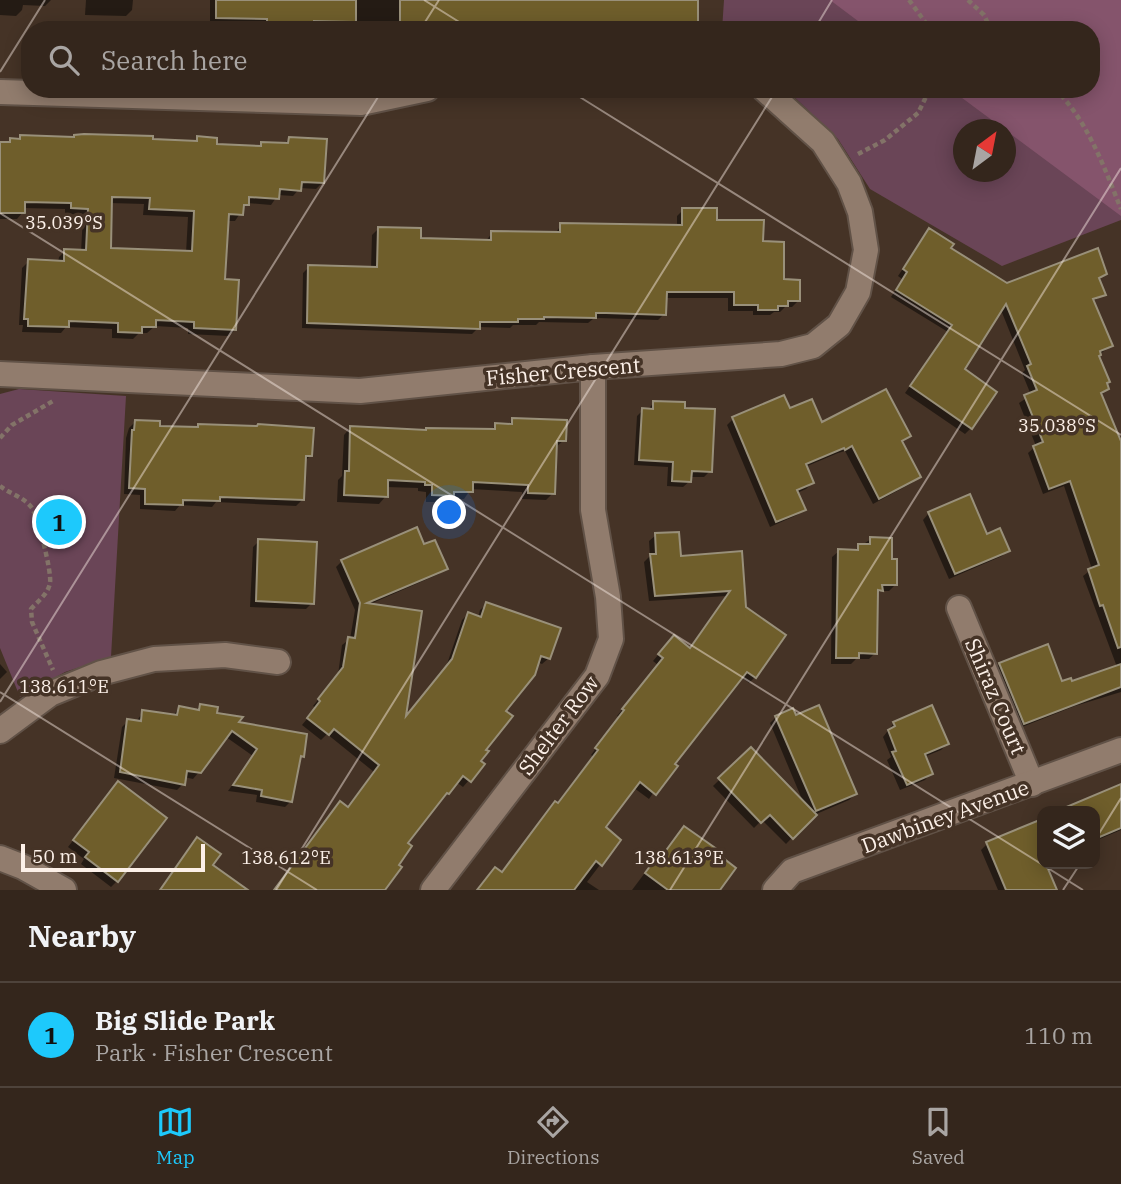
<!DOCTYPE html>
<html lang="en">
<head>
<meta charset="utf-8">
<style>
	body { margin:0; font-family:"IBM Plex Serif",serif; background:#3f3229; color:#f1f3f6 }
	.controls { position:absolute; right:21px; bottom:21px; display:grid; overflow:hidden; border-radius:14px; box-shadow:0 4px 18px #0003 }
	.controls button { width:63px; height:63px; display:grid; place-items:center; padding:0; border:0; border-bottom:2px solid #4e433b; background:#34261c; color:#f1f3f6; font:35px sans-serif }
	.compass { position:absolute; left:953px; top:119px; width:63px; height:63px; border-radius:50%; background:#34261c; box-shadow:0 4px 18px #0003; rotate:32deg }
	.scale { position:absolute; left:21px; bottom:18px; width:184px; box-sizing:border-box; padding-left:7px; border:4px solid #fcf0e8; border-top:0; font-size:19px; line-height:24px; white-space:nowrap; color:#fcf0e8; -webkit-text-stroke:5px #453326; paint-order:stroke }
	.you { position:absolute; left:450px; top:513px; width:24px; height:24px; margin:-18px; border:5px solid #fff; border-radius:50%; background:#1a73e8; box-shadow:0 0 0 10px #1a73e833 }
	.badge { display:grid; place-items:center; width:46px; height:46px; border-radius:50%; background:#1dc9fc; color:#111; font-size:23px; font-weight:700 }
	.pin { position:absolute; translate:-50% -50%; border:4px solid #fff; box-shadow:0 2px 7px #0006 }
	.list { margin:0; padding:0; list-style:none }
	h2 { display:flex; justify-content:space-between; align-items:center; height:91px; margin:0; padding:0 28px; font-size:30px }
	h2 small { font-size:23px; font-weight:400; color:#a9a5a3 }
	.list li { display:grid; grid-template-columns:46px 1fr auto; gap:21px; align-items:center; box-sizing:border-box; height:105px; padding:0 28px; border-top:2px solid #4e433b }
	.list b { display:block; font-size:26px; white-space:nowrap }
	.list p { margin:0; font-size:23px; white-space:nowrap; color:#a9a5a3 }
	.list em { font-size:23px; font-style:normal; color:#a9a5a3 }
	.icon { flex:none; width:38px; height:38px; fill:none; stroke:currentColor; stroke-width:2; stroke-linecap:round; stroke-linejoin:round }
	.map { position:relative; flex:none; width:1121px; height:890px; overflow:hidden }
	.search { position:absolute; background:#34261c; box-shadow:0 4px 18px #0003; left:21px; right:21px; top:21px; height:77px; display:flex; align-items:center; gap:18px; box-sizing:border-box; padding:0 24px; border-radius:28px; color:#a9a5a3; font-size:26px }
	.sheet { height:196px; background:#34261c }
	nav { display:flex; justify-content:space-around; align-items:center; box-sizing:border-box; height:98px; border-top:2px solid #4e433b; background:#34261c; font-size:19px; color:#a9a5a3 }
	nav a { display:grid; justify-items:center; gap:4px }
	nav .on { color:#1dc9fc }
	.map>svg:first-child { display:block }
	.green { fill:#6a4557; fill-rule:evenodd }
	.forest { fill:#85546c }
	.shadow { fill:#0007; fill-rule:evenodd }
	.building { fill:#6f5e2b; stroke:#99907a; stroke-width:2; fill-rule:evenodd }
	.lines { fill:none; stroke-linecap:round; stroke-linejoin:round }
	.street-casing { stroke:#615247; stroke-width:28 }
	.path { stroke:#837368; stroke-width:4.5; stroke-dasharray:5 3.5; stroke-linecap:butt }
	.street { stroke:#917c6d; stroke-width:24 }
	.ticks { fill:none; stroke:#fcf0e8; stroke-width:2; stroke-opacity:0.45 }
	.labels { text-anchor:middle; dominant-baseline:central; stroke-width:7; stroke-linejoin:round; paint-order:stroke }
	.street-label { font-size:21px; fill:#fcf0e8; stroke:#453326 }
	.ticks-label { font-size:18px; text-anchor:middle; fill:#fcf0e8; stroke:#453326; stroke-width:7; stroke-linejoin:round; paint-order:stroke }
</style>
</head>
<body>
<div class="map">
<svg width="1121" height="890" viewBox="0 0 1121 890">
	<rect width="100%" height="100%" fill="#453326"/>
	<!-- green -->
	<g class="green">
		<path d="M 724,0 L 1121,0 L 1121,220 L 1002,266 L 870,189 L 838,139 L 786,89 L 1091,89 L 1091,30 L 722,30 ZM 964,130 L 1006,130 L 1006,172 L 964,172 Z"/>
		<path d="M 19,389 L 126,396 L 111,657 L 65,672 L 20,697 L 0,648 L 0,394 Z"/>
	</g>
	<!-- forest -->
	<path class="forest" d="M 830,0 L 1121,0 L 1121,216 L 950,89 L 1091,89 L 1091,30 L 870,30 Z"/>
	<!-- shadow -->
	<g class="shadow">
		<path d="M 0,0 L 51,0 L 45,6 L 23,5 L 22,10 L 16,16 L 0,15 Z"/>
		<path d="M 86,0 L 133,0 L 132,10 L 126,16 L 85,15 Z"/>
		<path d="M 210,0 L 696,0 L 696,22 L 690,28 L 660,30 L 394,30 L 394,22 L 354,22 L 348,27 L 313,27 L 310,30 L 270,30 L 261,29 L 261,25 L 210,24 Z"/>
		<path d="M 21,136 L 72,138 L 74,136 L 193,143 L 198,138 L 215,145 L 258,148 L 262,143 L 283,145 L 289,139 L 323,182 L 316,189 L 300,188 L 293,196 L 278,195 L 271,205 L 247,203 L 235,221 L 227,221 L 223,281 L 235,330 L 228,336 L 188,334 L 188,328 L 155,326 L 147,333 L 139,333 L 133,339 L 112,338 L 112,329 L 66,327 L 61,333 L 22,332 L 23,325 L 19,325 L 22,268 L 29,261 L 58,263 L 59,257 L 65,251 L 81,252 L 83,215 L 65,214 L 65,209 L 23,208 L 23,212 L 17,219 L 0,219 L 0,144 L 6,144 L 10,140 L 17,140 ZM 110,203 L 144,204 L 143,215 L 188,217 L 186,253 L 109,250 Z"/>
		<path d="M 683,210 L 716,222 L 762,243 L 782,281 L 798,301 L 792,307 L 785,307 L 780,312 L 774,312 L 770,315 L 753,315 L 753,311 L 728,311 L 728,298 L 665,298 L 664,314 L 658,320 L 598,318 L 593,319 L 588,323 L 539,322 L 536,325 L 513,325 L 510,328 L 479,327 L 472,334 L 302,328 L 303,273 L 309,267 L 371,269 L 372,235 L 378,229 L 419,239 L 486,241 L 492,233 L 555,234 L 561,225 L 677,227 L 677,216 Z"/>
		<path d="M 929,230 L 949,249 L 1007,285 L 1105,274 L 1098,281 L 1104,294 L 1092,302 L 1111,345 L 1097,357 L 1107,389 L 1101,396 L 1121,441 L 1121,692 L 1075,706 L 1017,729 L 994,670 L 1000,664 L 1061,683 L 1071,683 L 1117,667 L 1083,576 L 1092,569 L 1064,486 L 1043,494 L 1028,453 L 1036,446 L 1019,403 L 1031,395 L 1022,373 L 1025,370 L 1001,310 L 963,370 L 971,428 L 965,434 L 905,393 L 948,332 L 891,297 L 902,279 L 898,276 Z"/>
		<path d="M 654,402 L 710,471 L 704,477 L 690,477 L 690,481 L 683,487 L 667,486 L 668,467 L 634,465 L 637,416 L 643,410 L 648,410 Z"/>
		<path d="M 789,410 L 821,424 L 909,436 L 901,443 L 919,477 L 912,483 L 873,504 L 845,451 L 838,453 L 805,467 L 812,483 L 806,489 L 797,493 L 804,509 L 797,515 L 770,527 L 727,425 L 733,419 Z"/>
		<path d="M 513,419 L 564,440 L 555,448 L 553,493 L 546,500 L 522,499 L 522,492 L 471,489 L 464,499 L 449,499 L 445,502 L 426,502 L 426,492 L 418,491 L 418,488 L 386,487 L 386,496 L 379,504 L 337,502 L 338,480 L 342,476 L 344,435 L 351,427 L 425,431 L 490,431 L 496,425 L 507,426 Z"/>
		<path d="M 135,422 L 158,428 L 196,429 L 199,426 L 311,455 L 304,462 L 302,500 L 296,506 L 216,502 L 212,507 L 180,505 L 175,511 L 140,509 L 140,495 L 124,494 L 126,438 L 129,428 Z"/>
		<path d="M 929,513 L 986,536 L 1008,550 L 1002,556 L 949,579 L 923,520 Z"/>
		<path d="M 656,535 L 679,557 L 741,553 L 745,608 L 755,677 L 749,683 L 741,677 L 673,764 L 649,799 L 634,788 L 603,828 L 619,840 L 587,882 L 599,890 L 478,890 L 501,873 L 549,810 L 557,804 L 594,757 L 591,755 L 619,717 L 617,716 L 658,665 L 653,661 L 668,643 L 689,649 L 726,596 L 649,601 L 644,562 L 650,556 L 649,541 Z"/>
		<path d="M 871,539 L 890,561 L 895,585 L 889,591 L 880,591 L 876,595 L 875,653 L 869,659 L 856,659 L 851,664 L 831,664 L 832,557 L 839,551 L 853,551 Z"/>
		<path d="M 259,541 L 312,603 L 306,609 L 250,607 L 253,547 Z"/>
		<path d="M 423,546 L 445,568 L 439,574 L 368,605 L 403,720 L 446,667 L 462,620 L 468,614 L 478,618 L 480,610 L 487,604 L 549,658 L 542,664 L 537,662 L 504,711 L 479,762 L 483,764 L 463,787 L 456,782 L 406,844 L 382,890 L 281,890 L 374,772 L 327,734 L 321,740 L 302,725 L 316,708 L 313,706 L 338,675 L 342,645 L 350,639 L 355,610 L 336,567 L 342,561 Z"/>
		<path d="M 0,664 L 7,672 L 0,679 Z"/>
		<path d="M 200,706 L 302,756 L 298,760 L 291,801 L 285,807 L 256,802 L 257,795 L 228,791 L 253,756 L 226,737 L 199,772 L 193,779 L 184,777 L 183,784 L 177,790 L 114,778 L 122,727 L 128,721 L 136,722 L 143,712 L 173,716 L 179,708 L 195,711 Z"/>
		<path d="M 776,717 L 855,794 L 849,800 L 814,815 L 786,844 L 762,820 L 754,828 L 713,786 L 751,749 L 804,804 L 770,723 Z"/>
		<path d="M 894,723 L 947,744 L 941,750 L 924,757 L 931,773 L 925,780 L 900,790 L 887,760 L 891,757 L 883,737 Z"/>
		<path d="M 1121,786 L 1121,830 L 1095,841 L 1095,811 L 1063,811 Z"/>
		<path d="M 112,790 L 117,881 L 111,887 L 81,864 L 84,859 L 68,847 Z"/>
		<path d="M 1042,820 L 1042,851 L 1039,852 L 1042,864 L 1044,864 L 1055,890 L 998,890 L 981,850 L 987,844 Z"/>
		<path d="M 650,866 L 716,890 L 632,890 Z"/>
	</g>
	<!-- building -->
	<g class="building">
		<path d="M 216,0 L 356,0 L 356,22 L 314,21 L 314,28 L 276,28 L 275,23 L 267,23 L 267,19 L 216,18 Z"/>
		<path d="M 400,0 L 698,0 L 698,23 L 666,23 L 666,26 L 592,23 L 592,27 L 573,26 L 573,30 L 400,30 Z"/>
		<path d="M 84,134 L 153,136 L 153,139 L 197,141 L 197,136 L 217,138 L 217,144 L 261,146 L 261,142 L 288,143 L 289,137 L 327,139 L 324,183 L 302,182 L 301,191 L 280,189 L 279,199 L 249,197 L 249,205 L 244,205 L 243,215 L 229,214 L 225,279 L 239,280 L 236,330 L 194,328 L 194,322 L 156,320 L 156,327 L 142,327 L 142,333 L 118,332 L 118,323 L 69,321 L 69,327 L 28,326 L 28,319 L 24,319 L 28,259 L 64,261 L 64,249 L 86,250 L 88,209 L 71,208 L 71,203 L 25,202 L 25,213 L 0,213 L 0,142 L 10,142 L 10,138 L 20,139 L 20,135 L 74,137 L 74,135 ZM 112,197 L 150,198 L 149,209 L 194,211 L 192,251 L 111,248 Z"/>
		<path d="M 682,208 L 717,208 L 717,220 L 764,220 L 763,241 L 784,242 L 784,279 L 800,280 L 800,301 L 788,301 L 788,306 L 778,306 L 778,310 L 758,310 L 758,305 L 734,305 L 734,292 L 667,292 L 666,315 L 606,313 L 596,313 L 596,318 L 544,317 L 544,319 L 518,319 L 518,322 L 480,322 L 480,329 L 307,323 L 308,265 L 377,267 L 378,227 L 421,228 L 421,238 L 491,240 L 491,231 L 560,232 L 560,223 L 682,225 Z"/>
		<path d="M 929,228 L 954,244 L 951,248 L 1007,283 L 1098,248 L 1107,274 L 1099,278 L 1106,295 L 1093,299 L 1113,346 L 1100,351 L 1101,355 L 1099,356 L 1110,382 L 1107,383 L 1109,389 L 1101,393 L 1121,441 L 1121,647 L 1118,648 L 1103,605 L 1100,606 L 1088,569 L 1099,565 L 1070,481 L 1049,489 L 1033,446 L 1043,442 L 1024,395 L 1037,390 L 1027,366 L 1031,364 L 1006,304 L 965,369 L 997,392 L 972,429 L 910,386 L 952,325 L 896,290 L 907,272 L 903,269 Z"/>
		<path d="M 886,389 L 911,436 L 902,441 L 921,477 L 879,499 L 852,446 L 845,450 L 844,448 L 806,464 L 814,483 L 797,490 L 806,510 L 776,522 L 732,417 L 784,395 L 790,408 L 812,399 L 822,422 Z"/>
		<path d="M 653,401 L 685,402 L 685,408 L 715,409 L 712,472 L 692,471 L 691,482 L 672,481 L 673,462 L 639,460 L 642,408 L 653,409 Z"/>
		<path d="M 512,418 L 567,420 L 566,441 L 557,441 L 555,494 L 528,493 L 528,485 L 473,482 L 473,492 L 454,492 L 454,496 L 432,495 L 432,485 L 425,485 L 425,482 L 388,480 L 388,497 L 344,495 L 345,471 L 349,471 L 350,426 L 426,430 L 426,428 L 495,429 L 495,423 L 512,424 Z"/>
		<path d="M 135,420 L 160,421 L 160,426 L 198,427 L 198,424 L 257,426 L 258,424 L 314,428 L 312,456 L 306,456 L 304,500 L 220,497 L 220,501 L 183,500 L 183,505 L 145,504 L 145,489 L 129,488 L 132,430 L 134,430 Z"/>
		<path d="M 970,494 L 987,534 L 1000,528 L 1010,551 L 955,574 L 928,512 Z"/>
		<path d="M 417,527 L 424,544 L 435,540 L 448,569 L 367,603 L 422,611 L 406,716 L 452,659 L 468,612 L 481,617 L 486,602 L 561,628 L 550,659 L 541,656 L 535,675 L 506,711 L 513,716 L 486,750 L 489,751 L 481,761 L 485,764 L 471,782 L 463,776 L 449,794 L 447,793 L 408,843 L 412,846 L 399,865 L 402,867 L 385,890 L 274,890 L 340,801 L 348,807 L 379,765 L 334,729 L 329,735 L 307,718 L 320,701 L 318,699 L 343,667 L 348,637 L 355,638 L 360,603 L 341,560 Z"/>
		<path d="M 679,532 L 681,556 L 742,551 L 746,607 L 786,635 L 756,678 L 747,672 L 675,764 L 678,766 L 656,795 L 640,782 L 606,827 L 621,840 L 602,866 L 596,861 L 574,890 L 477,890 L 495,867 L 502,872 L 555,801 L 558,803 L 598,750 L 595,748 L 624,710 L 622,709 L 663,658 L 658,654 L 674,635 L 690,648 L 730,591 L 655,596 L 650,554 L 656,554 L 655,533 Z"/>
		<path d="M 870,537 L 892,538 L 892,559 L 897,559 L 897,585 L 882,585 L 883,591 L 878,590 L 877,654 L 859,653 L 859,658 L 836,658 L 838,549 L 858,550 L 858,544 L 870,544 Z"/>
		<path d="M 258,539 L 317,542 L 314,604 L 256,601 Z"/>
		<path d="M 1048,644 L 1062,681 L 1071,678 L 1072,681 L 1121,664 L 1121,687 L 1024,724 L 999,663 Z"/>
		<path d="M 200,704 L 218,707 L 217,713 L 243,717 L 239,722 L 307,734 L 304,757 L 301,756 L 292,802 L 261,796 L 262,790 L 233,785 L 257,749 L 232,731 L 201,773 L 187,771 L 185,785 L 120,772 L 127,719 L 141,721 L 142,710 L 177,715 L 179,706 L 199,710 Z"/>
		<path d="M 819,705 L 857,794 L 816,811 L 775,716 L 793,708 L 796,715 Z"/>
		<path d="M 932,705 L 949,744 L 925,754 L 933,774 L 907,785 L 892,752 L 896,751 L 888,730 L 895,726 L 893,722 Z"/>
		<path d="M 751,747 L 817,815 L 793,839 L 770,815 L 761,823 L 718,778 Z"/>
		<path d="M 118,781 L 167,818 L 118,882 L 85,857 L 89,852 L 73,840 Z"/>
		<path d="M 1121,784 L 1121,828 L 1095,839 L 1095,811 L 1057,811 Z"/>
		<path d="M 1042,819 L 1042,864 L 1046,864 L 1057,890 L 1006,890 L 986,842 Z"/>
		<path d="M 684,826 L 721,852 L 718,854 L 736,868 L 720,890 L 668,890 L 645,873 L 656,858 L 659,860 Z"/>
		<path d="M 197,837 L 221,854 L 213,865 L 248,890 L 160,890 Z"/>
	</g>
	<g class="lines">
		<!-- street casing -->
		<g class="street-casing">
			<g id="street">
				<path d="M 0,92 L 361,103 L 427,89"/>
				<path d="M 0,374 L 360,391 L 593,367 L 781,354 L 813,346 L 839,325 L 858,292 L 866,250 L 860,212 L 849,183 L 823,142 L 764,89"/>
				<path d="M 959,608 L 1032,784"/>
				<path d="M 0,731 L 50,694 L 101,673 L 154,659 L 225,655 L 278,662"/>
				<path d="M 0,858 L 23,867 L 64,890"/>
				<path d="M 433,890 L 597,676 L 611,639 L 608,597 L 593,510 L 593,367"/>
				<path d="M 775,890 L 792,871 L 1121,750"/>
			</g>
		</g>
		<!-- path -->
		<g class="path">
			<path d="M 909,0 L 931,30"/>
			<path d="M 968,0 L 984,15 L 991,30"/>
			<path d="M 1055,89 C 1088,121 1104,167 1121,209"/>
			<path d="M 858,154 L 885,140 L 918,113 L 930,89"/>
			<path d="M 0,438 L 12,425 L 53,401"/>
			<path d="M 0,486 C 10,494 24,497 32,508 C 38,518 52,572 50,583 C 48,594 38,601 31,609 L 32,622 L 53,670"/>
		</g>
		<!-- street -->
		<use href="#street" class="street"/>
	</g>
	<!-- ticks -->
	<path class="ticks" d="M 424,0 L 472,30M 420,30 L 439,0M 814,30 L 832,0M 0,72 L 45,0M 567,89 L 1121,435M 0,213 L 1083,890M 0,692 L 317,890M 0,702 L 383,89M 1095,840 L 1121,798M 276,890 L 777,89M 670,890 L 1121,168M 1063,890 L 1080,864"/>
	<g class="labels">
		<!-- street labels -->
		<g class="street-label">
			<text transform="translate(563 371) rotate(-5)">Fisher Crescent</text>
			<text transform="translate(996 696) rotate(67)">Shiraz Court</text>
			<text transform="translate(558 725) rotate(-53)">Shelter Row</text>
			<text transform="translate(945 816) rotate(-20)">Dawbiney Avenue</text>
		</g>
	</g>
	<g class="ticks-label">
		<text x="64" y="229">35.039°S</text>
		<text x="1057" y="432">35.038°S</text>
		<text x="64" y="693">138.611°E</text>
		<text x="286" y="864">138.612°E</text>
		<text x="679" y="864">138.613°E</text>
	</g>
</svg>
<div class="controls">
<button><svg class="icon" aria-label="layers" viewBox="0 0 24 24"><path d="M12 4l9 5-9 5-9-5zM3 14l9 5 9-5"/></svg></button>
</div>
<svg class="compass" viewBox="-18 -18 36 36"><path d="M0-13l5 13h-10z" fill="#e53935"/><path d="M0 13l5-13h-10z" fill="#a9a5a3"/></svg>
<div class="scale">50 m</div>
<div class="you"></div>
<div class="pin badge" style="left:59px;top:522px">1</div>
<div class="search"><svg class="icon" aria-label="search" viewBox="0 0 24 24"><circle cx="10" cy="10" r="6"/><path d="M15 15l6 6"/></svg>Search here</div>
</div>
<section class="sheet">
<h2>Nearby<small></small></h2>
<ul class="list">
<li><span class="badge">1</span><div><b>Big Slide Park</b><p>Park · Fisher Crescent</p></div><em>110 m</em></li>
</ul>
</section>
<nav>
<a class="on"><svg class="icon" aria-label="map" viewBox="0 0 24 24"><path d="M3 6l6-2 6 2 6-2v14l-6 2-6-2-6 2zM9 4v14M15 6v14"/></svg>Map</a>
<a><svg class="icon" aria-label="directions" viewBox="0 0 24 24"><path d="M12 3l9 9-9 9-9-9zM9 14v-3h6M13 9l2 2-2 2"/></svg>Directions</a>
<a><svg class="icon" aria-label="saved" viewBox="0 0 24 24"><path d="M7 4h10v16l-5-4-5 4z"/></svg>Saved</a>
</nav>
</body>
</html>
